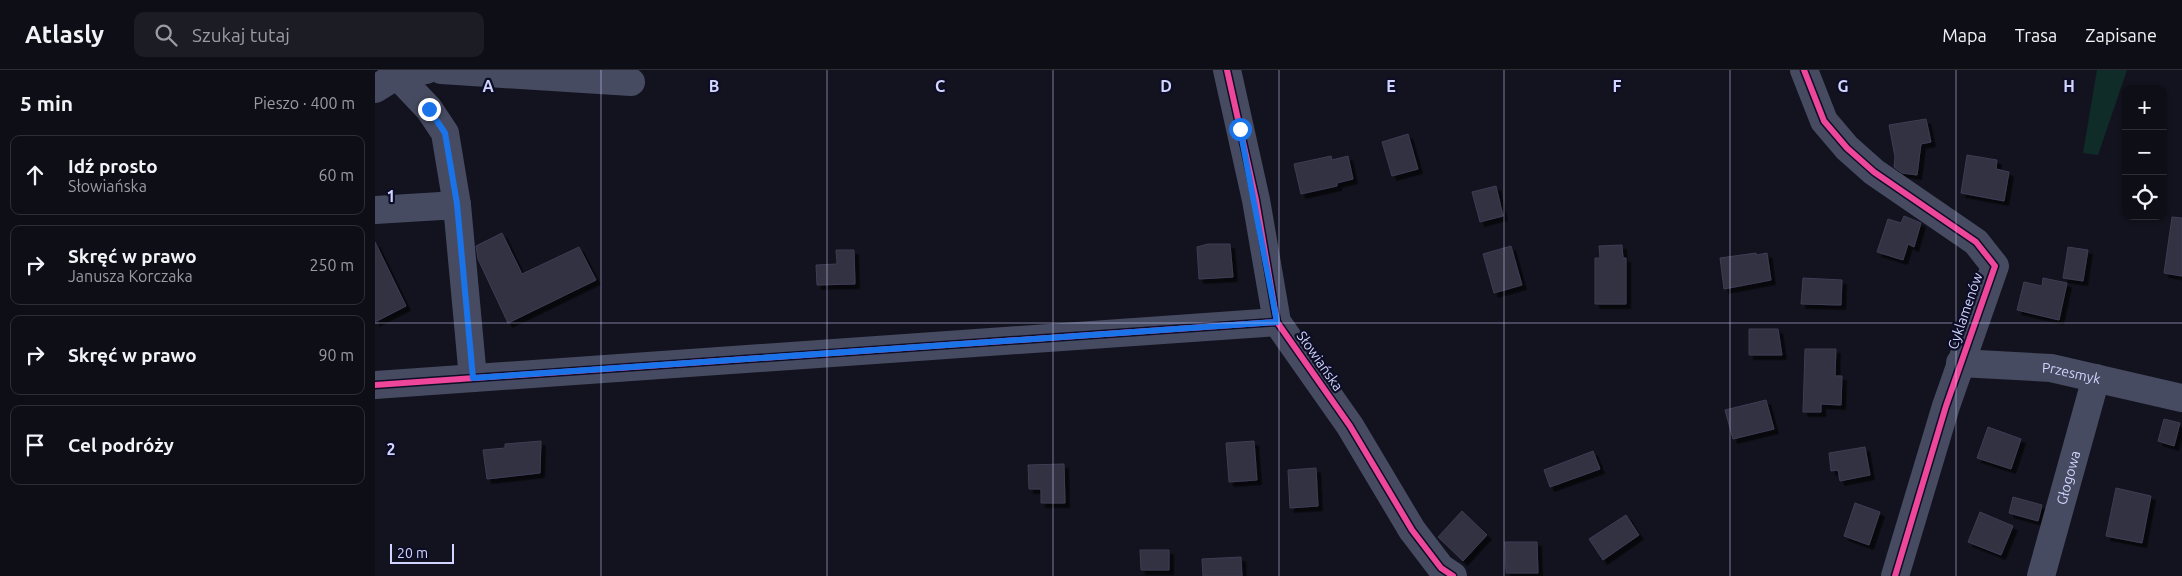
<!DOCTYPE html>
<html lang="pl">
<head>
<meta charset="utf-8">
<style>
	body { margin:0; font-family:Ubuntu,sans-serif; background:#1c1c24; color:#f1f3f6 }
	.controls { position:absolute; right:15px; top:15px; display:grid; overflow:hidden; border-radius:10px; box-shadow:0 1px 4px #0004 }
	.controls button { width:45px; height:45px; display:grid; place-items:center; padding:0; border:0; border-bottom:1px solid #2e2e36; background:#0e0e17; color:#f1f3f6; font:25px sans-serif }
	.scale { position:absolute; left:15px; bottom:12px; width:64px; box-sizing:border-box; padding-left:5px; border:2px solid #d2d5ff; border-top:0; font-size:14px; line-height:18px; white-space:nowrap; color:#d2d5ff; -webkit-text-stroke:4px #0d0e25; paint-order:stroke }
	.stop { position:absolute; width:15px; height:15px; margin:-11px; border:4px solid #1a73e8; border-radius:50%; background:#fff }
	.stop.end { background:#1a73e8; border-color:#fff; box-shadow:0 1px 5px #0008 }
	.list { margin:0; padding:0; list-style:none }
	h2 { display:flex; justify-content:space-between; align-items:center; height:65px; margin:0; padding:0 20px; font-size:21px }
	h2 small { font-size:16px; font-weight:400; color:#9b9ca1 }
	.list li { display:grid; grid-template-columns:32px 1fr auto; gap:15px; align-items:center; box-sizing:border-box; height:80px; margin:0 10px 10px; padding:0 10px; border:1px solid #2e2e36; border-radius:10px }
	.list b { display:block; font-size:19px; white-space:nowrap }
	.list p { margin:0; font-size:16px; white-space:nowrap; color:#9b9ca1 }
	.list em { font-size:16px; font-style:normal; color:#9b9ca1 }
	.icon { flex:none; width:28px; height:28px; fill:none; stroke:currentColor; stroke-width:2; stroke-linecap:round; stroke-linejoin:round }
	.map { position:relative; flex:none; width:1807px; height:506px; overflow:hidden }
	header { display:flex; align-items:center; gap:30px; box-sizing:border-box; height:70px; padding:0 25px; background:#0e0e17; border-bottom:1px solid #2e2e36 }
	header strong { font-size:24px }
	nav { display:flex; gap:28px; margin-inline-start:auto; font-size:18px }
	.search { width:350px; height:45px; background:#1c1c24; display:flex; align-items:center; gap:12px; box-sizing:border-box; padding:0 18px; border-radius:10px; color:#9b9ca1; font-size:19px }
	main { display:flex }
	aside { flex:1; background:#0e0e17 }
	.map>svg:first-child { display:block }
	.green { fill:#102c28 }
	.building { fill:#313142; stroke:#3e3d54; filter:url(#shadow) }
	.lines { fill:none; stroke-linecap:round; stroke-linejoin:round }
	.minor { stroke:#474b61; stroke-width:28 }
	.cycleway-casing { stroke:#0d0e25; stroke-width:9 }
	.cycleway { stroke:#ed469a; stroke-width:6 }
	.route { stroke:#1a73e8; stroke-width:6 }
	.grid { fill:none; stroke:#d2d5ff; stroke-width:1; stroke-opacity:0.55 }
	.labels { text-anchor:middle; dominant-baseline:central; stroke-width:4.5; stroke-linejoin:round; paint-order:stroke }
	.street-label { font-size:14px; fill:#d2d5ff; stroke:#0d0e25 }
	.grid-label { font-size:16px; text-anchor:middle; font-weight:bold; fill:#d2d5ff; stroke:#0d0e25; stroke-width:4.5; stroke-linejoin:round; paint-order:stroke }
</style>
</head>
<body>
<header>
<strong>Atlasly</strong>
<div class="search"><svg class="icon" aria-label="search" viewBox="0 0 24 24"><circle cx="10" cy="10" r="6"/><path d="M15 15l6 6"/></svg>Szukaj tutaj</div>
<nav><a>Mapa</a><a>Trasa</a><a>Zapisane</a></nav>
</header>
<main>
<aside>
<h2>5 min<small>Pieszo · 400 m</small></h2>
<ul class="list">
<li><svg class="icon" aria-label="ahead" viewBox="0 0 24 24"><path d="M12 20V5M6 11l6-6 6 6"/></svg><div><b>Idź prosto</b><p>Słowiańska</p></div><em>60 m</em></li>
<li><svg class="icon" aria-label="right" viewBox="0 0 24 24"><path d="M7 20v-9h11M14 6l5 5-5 5"/></svg><div><b>Skręć w prawo</b><p>Janusza Korczaka</p></div><em>250 m</em></li>
<li><svg class="icon" aria-label="right" viewBox="0 0 24 24"><path d="M7 20v-9h11M14 6l5 5-5 5"/></svg><div><b>Skręć w prawo</b></div><em>90 m</em></li>
<li><svg class="icon" aria-label="arrive" viewBox="0 0 24 24"><path d="M6 21V4h12l-3 4 3 4H6"/></svg><div><b>Cel podróży</b></div></li>
</ul>
</aside>
<div class="map">
<svg width="1807" height="506" viewBox="0 0 1807 506">
	<defs>
		<filter id="shadow"><feDropShadow dx="4.5" dy="4.5" stdDeviation="0" flood-color="#0009"/></filter>
	</defs>
	<rect width="100%" height="100%" fill="#13131f"/>
	<!-- green -->
	<path class="green" d="M 1722,0 L 1752,0 L 1723,85 L 1708,83 Z"/>
	<!-- building -->
	<g class="building">
		<path d="M 1551,49 L 1556,72 L 1546,74 L 1542,105 L 1527,103 L 1519,97 L 1520,87 L 1514,55 Z"/>
		<path d="M 1033,64 L 1043,99 L 1017,106 L 1007,72 Z"/>
		<path d="M 1592,85 L 1622,90 L 1621,99 L 1634,102 L 1629,131 L 1586,123 Z"/>
		<path d="M 956,86 L 957,90 L 973,86 L 978,109 L 962,113 L 962,116 L 926,124 L 919,94 Z"/>
		<path d="M 1121,116 L 1128,146 L 1105,152 L 1097,122 Z"/>
		<path d="M 1529,146 L 1546,153 L 1539,177 L 1533,174 L 1528,190 L 1502,182 L 1513,149 L 1526,153 Z"/>
		<path d="M 1797,147 L 1807,148 L 1807,206 L 1789,203 Z"/>
		<path d="M 127,163 L 147,204 L 204,177 L 221,210 L 133,253 L 103,189 L 101,176 Z"/>
		<path d="M 0,172 L 31,236 L 0,252 Z"/>
		<path d="M 833,174 L 855,174 L 858,207 L 824,209 L 822,177 Z"/>
		<path d="M 1247,175 L 1248,188 L 1251,188 L 1251,234 L 1220,234 L 1220,188 L 1225,188 L 1224,176 Z"/>
		<path d="M 1136,176 L 1147,215 L 1119,223 L 1108,184 Z"/>
		<path d="M 1693,177 L 1713,180 L 1708,211 L 1688,208 Z"/>
		<path d="M 461,180 L 479,180 L 480,214 L 442,215 L 441,195 L 462,194 Z"/>
		<path d="M 1381,183 L 1382,185 L 1392,183 L 1396,210 L 1349,219 L 1345,188 Z"/>
		<path d="M 1428,208 L 1467,210 L 1466,235 L 1426,234 Z"/>
		<path d="M 1668,208 L 1692,213 L 1684,250 L 1642,240 L 1649,212 L 1667,216 Z"/>
		<path d="M 1374,259 L 1403,259 L 1407,285 L 1374,285 Z"/>
		<path d="M 1430,279 L 1461,279 L 1460,306 L 1467,306 L 1466,335 L 1446,334 L 1446,342 L 1428,342 Z"/>
		<path d="M 1391,330 L 1399,359 L 1358,369 L 1350,340 Z"/>
		<path d="M 1789,349 L 1805,353 L 1799,376 L 1783,371 Z"/>
		<path d="M 1613,357 L 1646,369 L 1636,399 L 1602,388 Z"/>
		<path d="M 166,371 L 165,403 L 112,409 L 108,380 L 130,378 L 130,374 Z"/>
		<path d="M 879,371 L 882,410 L 854,412 L 851,373 Z"/>
		<path d="M 1490,377 L 1495,405 L 1465,411 L 1463,400 L 1456,401 L 1454,383 Z"/>
		<path d="M 1218,381 L 1225,399 L 1175,417 L 1169,400 Z"/>
		<path d="M 689,394 L 690,433 L 666,433 L 666,419 L 654,419 L 653,395 Z"/>
		<path d="M 941,398 L 943,436 L 915,438 L 913,400 Z"/>
		<path d="M 1741,418 L 1776,426 L 1767,473 L 1731,466 Z"/>
		<path d="M 1638,427 L 1667,435 L 1663,451 L 1634,443 Z"/>
		<path d="M 1480,433 L 1505,442 L 1494,475 L 1469,466 Z"/>
		<path d="M 1087,441 L 1112,465 L 1088,491 L 1063,467 Z"/>
		<path d="M 1605,442 L 1638,456 L 1626,485 L 1593,472 Z"/>
		<path d="M 1251,445 L 1264,465 L 1228,490 L 1214,469 Z"/>
		<path d="M 1130,472 L 1162,472 L 1163,503 L 1131,503 Z"/>
		<path d="M 765,480 L 794,480 L 794,500 L 766,500 Z"/>
		<path d="M 866,487 L 867,506 L 828,506 L 827,489 Z"/>
	</g>
	<g class="lines">
		<!-- minor -->
		<g class="minor">
			<path d="M 17,0 L 54,39 L 70,63 L 82,135"/>
			<path d="M 66,0 L 256,12"/>
			<path d="M 852,0 L 881,130 L 902,252 L 975,356 L 1037,460 L 1066,498 L 1078,506"/>
			<path d="M 1429,0 L 1449,51 L 1472,78 L 1499,102 L 1601,172 L 1620,196 L 1571,336 L 1520,506"/>
			<path d="M 0,19 L 21,6 L 51,0"/>
			<path d="M 0,140 L 82,135 L 98,308"/>
			<path id="s1" d="M 1585,293 L 1676,298 L 1807,328"/>
			<path d="M 0,315 L 902,252"/>
			<path id="s2" d="M 1666,506 L 1721,308"/>
		</g>
		<!-- cycleway casing -->
		<g class="cycleway-casing">
			<g id="cycleway">
				<path d="M 852,0 L 881,130 L 902,252 L 975,356 L 1037,460 L 1066,498 L 1078,506"/>
				<path d="M 1429,0 L 1449,51 L 1472,78 L 1499,102 L 1601,172 L 1620,196 L 1571,336 L 1520,506"/>
				<path d="M 0,315 L 902,252"/>
			</g>
		</g>
		<!-- cycleway -->
		<use href="#cycleway" class="cycleway"/>
	</g>
	<g class="lines">
		<!-- route -->
		<path class="route" d="M 54,39 L 70,63 L 82,134 L 98,308 L 902,252 L 865,59"/>
	</g>
	<!-- grid -->
	<path class="grid" d="M 226,0 L 226,506M 452,0 L 452,506M 678,0 L 678,506M 904,0 L 904,506M 1129,0 L 1129,506M 1355,0 L 1355,506M 1581,0 L 1581,506M 0,253 L 1807,253"/>
	<g class="labels">
		<!-- street labels -->
		<g class="street-label">
			<text transform="translate(1590 241) rotate(-71)">Cyklamenów</text>
			<text transform="translate(945 291) rotate(55)">Słowiańska</text>
			<text stroke="none"><textPath href="#s1" startOffset="112">Przesmyk</textPath></text>
			<text stroke="none"><textPath href="#s2" startOffset="102">Głogowa</textPath></text>
		</g>
	</g>
	<g class="grid-label">
		<text x="113" y="22">A</text>
		<text x="339" y="22">B</text>
		<text x="565" y="22">C</text>
		<text x="791" y="22">D</text>
		<text x="1016" y="22">E</text>
		<text x="1242" y="22">F</text>
		<text x="1468" y="22">G</text>
		<text x="1694" y="22">H</text>
		<text x="16" y="132">1</text>
		<text x="16" y="385">2</text>
	</g>
</svg>
<div class="controls">
<button>+</button>
<button>−</button>
<button><svg class="icon" aria-label="locate" viewBox="0 0 24 24"><circle cx="12" cy="12" r="6"/><path d="M12 2v4M12 18v4M2 12h4M18 12h4"/></svg></button>
</div>
<div class="scale">20 m</div>
<div class="stop" style="left:865px;top:59px"></div>
<div class="stop end" style="left:54px;top:39px"></div>
</div>
</main>
</body>
</html>
